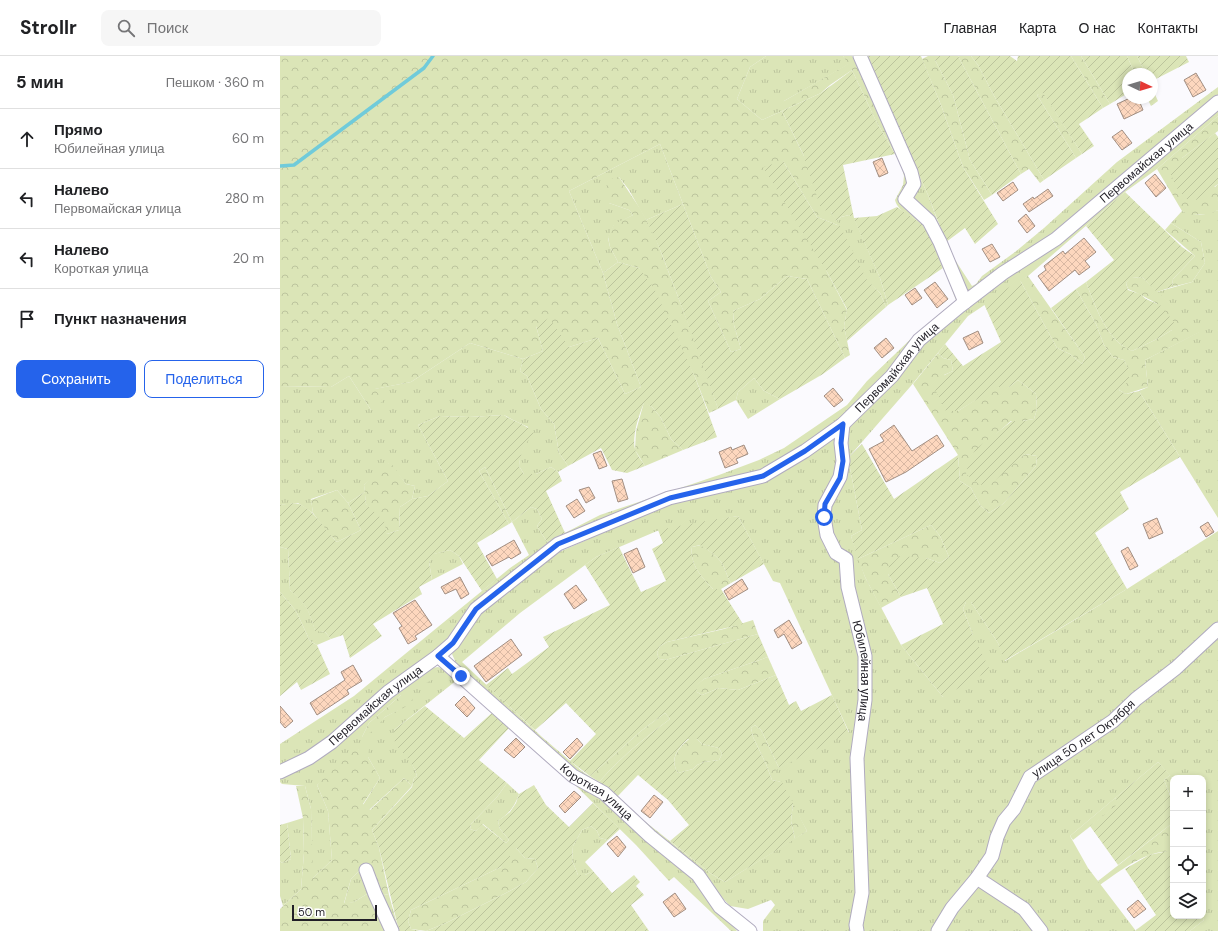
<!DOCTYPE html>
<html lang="ru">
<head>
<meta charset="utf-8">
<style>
	body { margin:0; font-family:"DM Sans",sans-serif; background:#f6f6f6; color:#202124 }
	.controls { position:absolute; right:12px; bottom:12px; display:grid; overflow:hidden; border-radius:8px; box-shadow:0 2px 6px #0003 }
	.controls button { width:36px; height:36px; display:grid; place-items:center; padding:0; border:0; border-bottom:1px solid #e0e0e0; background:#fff; color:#202124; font:20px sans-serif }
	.compass { position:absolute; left:842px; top:12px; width:36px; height:36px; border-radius:50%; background:#fff; box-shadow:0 2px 6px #0003; rotate:94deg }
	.scale { position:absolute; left:12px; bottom:10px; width:85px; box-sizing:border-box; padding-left:4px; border:2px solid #211f27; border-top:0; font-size:11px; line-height:14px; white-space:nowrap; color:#211f27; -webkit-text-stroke:3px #fff; paint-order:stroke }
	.stop { position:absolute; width:12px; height:12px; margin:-9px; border:3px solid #2563eb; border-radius:50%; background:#fff }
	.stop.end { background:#2563eb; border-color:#fff; box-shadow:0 1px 4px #0008 }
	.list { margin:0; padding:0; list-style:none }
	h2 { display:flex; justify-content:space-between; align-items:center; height:52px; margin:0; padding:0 16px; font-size:17px }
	h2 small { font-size:13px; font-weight:400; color:#757577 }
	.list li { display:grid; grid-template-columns:26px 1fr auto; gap:12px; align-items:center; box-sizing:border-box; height:60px; padding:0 16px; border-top:1px solid #e0e0e0 }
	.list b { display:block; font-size:15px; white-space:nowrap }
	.list p { margin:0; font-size:13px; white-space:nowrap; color:#757577 }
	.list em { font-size:13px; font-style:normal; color:#757577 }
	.actions { display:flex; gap:8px; padding:12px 16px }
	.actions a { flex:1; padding:9px 0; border:1px solid #2563eb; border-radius:8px; text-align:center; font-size:14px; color:#2563eb }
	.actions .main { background:#2563eb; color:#fff }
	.icon { flex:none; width:22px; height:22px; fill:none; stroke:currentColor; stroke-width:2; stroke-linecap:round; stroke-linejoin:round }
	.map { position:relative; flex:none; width:938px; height:875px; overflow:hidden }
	header { display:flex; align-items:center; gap:24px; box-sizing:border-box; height:56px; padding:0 20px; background:#fff; border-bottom:1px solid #e0e0e0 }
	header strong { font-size:19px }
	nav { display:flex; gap:22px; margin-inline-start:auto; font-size:14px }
	.search { width:280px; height:36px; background:#f6f6f6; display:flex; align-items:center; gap:10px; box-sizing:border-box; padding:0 14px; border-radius:8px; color:#757577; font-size:15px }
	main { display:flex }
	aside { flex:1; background:#fff }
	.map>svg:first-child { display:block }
	.grass { fill:url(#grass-tufts); fill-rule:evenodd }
	.forest { fill:url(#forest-crowns) }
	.garden { fill:url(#garden-furrows); fill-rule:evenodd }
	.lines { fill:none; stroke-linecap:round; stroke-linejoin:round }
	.stream { stroke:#70cbda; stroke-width:3.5 }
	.building { fill:url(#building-cross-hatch); stroke:#a18e82 }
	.minor-casing { stroke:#b0abbf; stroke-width:15 }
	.minor { stroke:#fff; stroke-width:13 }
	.route { stroke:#2563eb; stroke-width:5 }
	.labels { text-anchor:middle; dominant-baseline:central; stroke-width:3; stroke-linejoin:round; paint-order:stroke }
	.street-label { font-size:12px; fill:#211f27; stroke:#fff }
</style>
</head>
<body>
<header>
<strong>Strollr</strong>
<div class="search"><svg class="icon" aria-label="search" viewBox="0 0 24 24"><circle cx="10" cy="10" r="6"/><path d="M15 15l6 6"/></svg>Поиск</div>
<nav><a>Главная</a><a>Карта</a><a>О нас</a><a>Контакты</a></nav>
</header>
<main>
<aside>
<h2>5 мин<small>Пешком · 360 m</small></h2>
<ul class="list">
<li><svg class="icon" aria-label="ahead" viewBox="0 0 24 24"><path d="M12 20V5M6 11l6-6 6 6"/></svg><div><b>Прямо</b><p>Юбилейная улица</p></div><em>60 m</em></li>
<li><svg class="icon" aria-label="left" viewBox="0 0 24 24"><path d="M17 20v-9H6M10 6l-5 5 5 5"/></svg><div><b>Налево</b><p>Первомайская улица</p></div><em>280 m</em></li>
<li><svg class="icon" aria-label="left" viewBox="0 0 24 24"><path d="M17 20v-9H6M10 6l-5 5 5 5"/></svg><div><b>Налево</b><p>Короткая улица</p></div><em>20 m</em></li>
<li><svg class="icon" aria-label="arrive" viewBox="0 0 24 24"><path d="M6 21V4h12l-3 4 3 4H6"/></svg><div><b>Пункт назначения</b></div></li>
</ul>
<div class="actions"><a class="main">Сохранить</a><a>Поделиться</a></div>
</aside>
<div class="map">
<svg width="938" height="875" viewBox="0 0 938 875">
	<defs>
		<pattern id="grass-tufts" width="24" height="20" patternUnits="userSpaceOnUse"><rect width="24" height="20" fill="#dbe5b7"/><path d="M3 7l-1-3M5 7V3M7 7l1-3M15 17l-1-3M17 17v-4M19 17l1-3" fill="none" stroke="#bcc49d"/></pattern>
		<pattern id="forest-crowns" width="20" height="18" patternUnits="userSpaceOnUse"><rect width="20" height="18" fill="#dbe5b7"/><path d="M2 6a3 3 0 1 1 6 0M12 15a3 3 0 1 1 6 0" fill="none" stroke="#bcc49d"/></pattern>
		<pattern id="garden-furrows" width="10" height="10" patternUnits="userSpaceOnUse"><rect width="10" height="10" fill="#dbe5b7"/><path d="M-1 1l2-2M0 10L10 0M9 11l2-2" fill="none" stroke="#bcc49d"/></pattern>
		<pattern id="building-cross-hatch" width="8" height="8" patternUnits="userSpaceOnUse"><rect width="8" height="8" fill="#fdd7be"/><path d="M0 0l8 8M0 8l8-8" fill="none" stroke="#d9b8a3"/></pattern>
	</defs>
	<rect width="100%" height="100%" fill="#fbfafe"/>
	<!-- grass -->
	<g class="grass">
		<path d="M 486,0 L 563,0 L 569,8 L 504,45 L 502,55 L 482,64 L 457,43 L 470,11 Z"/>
		<path d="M 585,0 L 648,139 L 668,193 L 692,230 L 696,228 L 702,220 L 735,196 L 764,172 L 837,106 L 938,31 L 938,44 L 774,181 L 686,241 L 629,144 L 634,131 Z"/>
		<path d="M 938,50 L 938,60 L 877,113 L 845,136 L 748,220 L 688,260 L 630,331 L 568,402 L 582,474 L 571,480 L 585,521 L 621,589 L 663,641 L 693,579 L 683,553 L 686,546 L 691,546 L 718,587 L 725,605 L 847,533 L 938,475 L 938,875 L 910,875 L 924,864 L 922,860 L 923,722 L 893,723 L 878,706 L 790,780 L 808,812 L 856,875 L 483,875 L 483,865 L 495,849 L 491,844 L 468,853 L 450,850 L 436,835 L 292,714 L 176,607 L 172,598 L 175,592 L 197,561 L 213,544 L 277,497 L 370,456 L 408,441 L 444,433 L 459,433 L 485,423 L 530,396 L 650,279 ZM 458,460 L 493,525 L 500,527 L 569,676 L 494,714 L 527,775 L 445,826 L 430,817 L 348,752 L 325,730 L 303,716 L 262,681 L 182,606 L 240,557 L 316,501 L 377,475 Z"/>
		<path d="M 380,88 L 403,148 L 366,164 L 349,134 L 339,121 L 329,147 L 349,154 L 353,159 L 334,169 L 328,182 L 330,191 L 338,206 L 323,217 L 289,135 Z"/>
		<path d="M 938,154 L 938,462 L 859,335 L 868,331 L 865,304 L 919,276 L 877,236 L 912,226 L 925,207 L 921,186 L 891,167 L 902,155 C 914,160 926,160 938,154 Z"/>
		<path d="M 569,159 L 574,162 L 600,222 L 608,249 L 606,251 L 600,237 L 587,225 L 556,165 L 561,161 Z"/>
		<path d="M 680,241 L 681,244 L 611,319 L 560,365 L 482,416 L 358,453 L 240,514 L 171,586 L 48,684 L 0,711 L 0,688 L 74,640 L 153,575 L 230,512 L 249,499 L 232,466 L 251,451 L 257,453 L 262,463 L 257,470 L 267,486 L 320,459 L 439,419 L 479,404 L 504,392 L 567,349 L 587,325 L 639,275 Z"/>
		<path d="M 190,287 L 243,303 L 240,315 L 247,320 L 261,353 L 274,368 L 279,397 L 288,410 L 278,416 L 271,411 L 256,418 L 244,418 L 239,410 L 240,399 L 247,384 L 248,371 L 233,364 L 224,359 L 189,361 L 160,360 L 138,369 L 168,425 L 148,440 L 132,443 L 135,430 L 126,428 L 109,407 L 84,429 L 85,436 L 68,447 L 57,434 L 31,443 L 33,457 L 18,447 L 0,449 L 0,330 L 51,331 L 69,320 L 91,354 L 94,333 L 131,326 Z"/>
		<path d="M 474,322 L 484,335 L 500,343 L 468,363 L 456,344 L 458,336 Z"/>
		<path d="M 0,491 L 8,493 L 10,534 C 26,547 29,554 35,574 L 45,576 L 51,583 L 37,589 L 30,585 L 16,555 L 0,536 Z"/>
		<path d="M 170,494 L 179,500 L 183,508 L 152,524 L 149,506 L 153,498 Z"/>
		<path d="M 158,611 L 170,615 L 409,817 L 457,875 L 451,875 L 394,821 L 389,825 L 356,789 L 294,728 L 177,624 L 114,674 L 135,714 L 137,720 L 134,722 L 132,730 L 124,722 L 89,754 L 83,749 L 100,722 L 88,701 L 88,693 L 79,693 L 37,729 L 48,755 L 52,804 L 32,823 L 31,753 L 25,730 L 2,728 L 0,726 L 0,720 L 82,663 L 146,613 ZM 121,639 L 118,654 L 105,661 L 82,681 L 89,667 Z"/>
		<path d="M 227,727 L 239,738 C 235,750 229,758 218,765 L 220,773 L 229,784 L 226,787 L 203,768 L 196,775 L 190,773 L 191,768 L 217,741 Z"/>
		<path d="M 23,762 L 24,797 L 21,833 L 3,850 L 0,840 L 0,805 L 2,807 L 11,803 L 7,767 Z"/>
		<path d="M 311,770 L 317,775 L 320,782 L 328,784 L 305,806 L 313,815 L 305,819 L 298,819 L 292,804 L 293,790 L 302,774 Z"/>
		<path d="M 84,810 L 93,843 L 87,838 L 74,846 L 64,848 L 71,823 Z"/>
		<path d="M 98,837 L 109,839 L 119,875 L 113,875 Z"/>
	</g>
	<!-- forest -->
	<g class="forest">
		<path d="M 0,0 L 486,0 L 470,11 L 457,43 L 482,64 L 502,55 L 501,47 L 504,45 L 568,8 L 563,0 L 572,0 L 586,21 L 628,114 L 628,132 L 680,241 L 676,244 C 669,227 653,178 642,168 C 632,160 618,156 615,144 L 623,129 L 624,120 L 621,108 L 596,65 L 572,14 L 550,29 L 541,37 L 502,55 L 551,156 L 560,170 L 537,161 L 503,105 L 547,216 L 567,254 L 564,270 L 570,299 L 565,302 L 527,223 L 507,220 L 480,243 L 453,255 L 454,269 L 461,293 L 451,296 L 428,245 L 441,236 L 431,221 L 380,88 L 289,135 L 323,217 L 337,268 L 361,331 L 345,338 L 318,282 L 289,291 L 256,270 L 263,295 L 243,303 L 190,287 L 131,326 L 95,333 L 103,345 L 91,354 L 69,320 L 51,331 L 0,330 Z"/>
		<path d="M 648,0 L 655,0 L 655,4 L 673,39 L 690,104 L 712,139 L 704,144 L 683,111 L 661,49 L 642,3 Z"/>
		<path d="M 678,0 L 691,0 L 698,9 L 713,38 L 764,124 L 760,127 L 749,113 L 741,118 Z"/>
		<path d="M 791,0 L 801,0 L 830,48 L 823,52 Z"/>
		<path d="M 847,0 L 857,0 L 866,18 L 855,18 Z"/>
		<path d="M 872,32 L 878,45 L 871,50 L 867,42 L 872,42 Z"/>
		<path d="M 763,36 L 802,98 L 796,102 L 757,39 Z"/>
		<path d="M 938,60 L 938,75 L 902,102 L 935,131 L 938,128 L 938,154 L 930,158 L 910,159 L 902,155 L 877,113 Z"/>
		<path d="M 339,121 L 361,154 L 374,178 L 423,306 L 438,353 L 429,357 L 415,321 L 359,212 L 338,206 L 330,191 L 328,181 L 334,168 L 353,159 L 349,154 L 329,147 L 323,135 L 331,123 Z"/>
		<path d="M 891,167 L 921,186 L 925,207 L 912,226 L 892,231 L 893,223 L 915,200 L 885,174 Z"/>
		<path d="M 748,220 L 805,301 L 802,308 L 790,298 L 777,292 L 740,224 Z"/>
		<path d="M 862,221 L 920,276 L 865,304 L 868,331 L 846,338 L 839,334 L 849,315 L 844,304 L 833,301 L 824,289 L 816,268 L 796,233 L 806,226 C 814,247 822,271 839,287 C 842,290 848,292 852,295 L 877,283 L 892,274 C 888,266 885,258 881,251 C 878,247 853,235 848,233 L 846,227 L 851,222 Z"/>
		<path d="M 658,297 L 663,302 L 671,304 L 673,315 L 664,319 L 678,355 L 717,330 L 729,331 L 738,324 L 756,338 L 757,353 L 754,363 L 742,365 L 731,365 L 716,378 L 730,410 L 745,398 L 757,400 L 756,410 L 723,448 L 709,457 L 700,449 L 691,432 L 680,425 L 678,399 L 633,328 Z"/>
		<path d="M 364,346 L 372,351 L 381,362 L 391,383 L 403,394 L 365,410 L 355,394 L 356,375 Z"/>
		<path d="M 110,406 L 126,428 L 135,430 L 132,443 L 120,451 L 119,474 L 107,478 L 86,448 L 84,429 L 97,415 Z"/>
		<path d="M 205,411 L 232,466 L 229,468 L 199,415 Z"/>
		<path d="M 57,434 L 68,447 L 81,474 L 57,486 L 47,476 L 33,457 L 31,444 Z"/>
		<path d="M 651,469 L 660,480 L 669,501 L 660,507 L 646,502 L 608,518 L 621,541 L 601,552 L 585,521 L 578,503 Z"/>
		<path d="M 421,489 C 429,495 438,500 443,509 C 446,515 447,521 451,527 L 441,533 L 433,533 C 422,522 409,507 412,491 Z"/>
		<path d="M 473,564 L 478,578 L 385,604 L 379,603 L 377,597 L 380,590 L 387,586 L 444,573 Z"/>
		<path d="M 488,601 L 496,619 L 458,634 L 439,632 L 422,639 L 417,636 L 415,630 L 424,623 Z"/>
		<path d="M 151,617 L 153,623 L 138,632 L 143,620 Z"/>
		<path d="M 131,637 L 133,647 L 105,661 L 93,675 L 82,681 L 89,667 L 121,639 Z"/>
		<path d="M 385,657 L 390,663 C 364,682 340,702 319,726 L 310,720 L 361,675 Z"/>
		<path d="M 475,669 L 481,674 L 499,712 L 495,715 L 502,726 L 492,724 L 486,708 L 473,681 L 471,672 Z"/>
		<path d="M 409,683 L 417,683 L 422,688 L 439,692 L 442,698 L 439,704 L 424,706 L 417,709 L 413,713 L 398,717 C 389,703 398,692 409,683 Z"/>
		<path d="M 79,693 L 89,693 L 88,701 L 100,722 L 83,748 L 90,754 L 124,722 L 132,730 L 92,774 L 99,792 L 109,839 L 98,837 L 86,808 L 71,823 L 64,847 L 74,846 L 87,838 L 93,843 L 109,875 L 0,875 L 0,853 L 21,833 L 24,797 L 23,762 L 16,730 L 25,730 L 31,753 L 33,822 L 52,804 L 48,755 L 37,729 C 49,716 61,696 79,693 Z"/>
		<path d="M 890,719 L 893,723 L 893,746 L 884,724 Z"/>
		<path d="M 835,742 L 840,747 L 793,784 L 790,780 Z"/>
		<path d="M 513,747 L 527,775 L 515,783 L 511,765 Z"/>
		<path d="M 893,762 L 893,797 C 872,790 837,817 820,829 L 818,825 L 890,769 Z"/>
		<path d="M 230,792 L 236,792 L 245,802 L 255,803 L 258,812 L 246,826 L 226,837 L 166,867 L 146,875 L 131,873 L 128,865 L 131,854 L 221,811 Z"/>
	</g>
	<!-- garden -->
	<g class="garden">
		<path d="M 585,0 L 641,0 L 661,49 L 683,111 L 718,168 L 695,188 L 685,172 L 666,186 L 648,139 Z"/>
		<path d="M 655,0 L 678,0 L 741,118 L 712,139 L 690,104 L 673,39 L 655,4 Z"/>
		<path d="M 691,0 L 730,0 L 737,5 L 738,0 L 791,0 L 823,52 L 799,68 L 814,90 L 802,98 L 763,37 L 757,39 L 796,102 L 764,124 L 713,38 L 698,9 Z"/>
		<path d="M 801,0 L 847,0 L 855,18 L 848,18 L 848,37 L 830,48 Z"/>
		<path d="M 857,0 L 906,0 L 909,6 L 872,25 L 872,18 L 866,18 Z"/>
		<path d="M 572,14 L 596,65 L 615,98 L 563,109 L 574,162 L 597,160 L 617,151 L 642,168 L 652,183 L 663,212 L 608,249 L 600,222 L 574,163 L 569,159 L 561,161 L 556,165 L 551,156 L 541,153 L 523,98 L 502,55 L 541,37 Z"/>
		<path d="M 935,77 L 938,81 L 938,128 L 916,144 L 906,143 L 896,131 L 890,116 L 902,102 Z"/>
		<path d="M 503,105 L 537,161 L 560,170 L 587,224 L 600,237 L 606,251 L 567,285 L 564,270 L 567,253 L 547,216 L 483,111 Z"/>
		<path d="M 845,136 L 902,191 L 915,200 L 893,223 L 892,231 L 877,236 L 862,221 L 852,222 L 846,227 L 848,234 L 860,238 L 866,243 L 880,249 L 894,266 L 892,274 L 877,283 L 852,295 C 848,293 843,290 839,287 C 822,271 814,247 806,226 L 834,204 L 806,170 Z"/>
		<path d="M 403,148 L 431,221 L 441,236 L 428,245 L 451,296 L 461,293 L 454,269 L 453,255 L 480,243 L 507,220 L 527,223 L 565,302 L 543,318 L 500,343 L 484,335 L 474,322 L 458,336 L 456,344 L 438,353 C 425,314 411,276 397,238 C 387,213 379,187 366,164 Z"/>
		<path d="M 338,206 L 359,212 L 374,232 L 415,321 L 437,381 L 403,394 L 391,383 L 381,362 L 372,351 L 364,347 C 359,359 352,379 355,393 C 357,399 362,405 365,410 L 347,417 L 332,414 L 321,392 L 288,410 L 279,397 L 274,368 L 261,353 L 247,320 L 240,315 L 243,303 L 263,295 L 256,270 L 269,262 L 289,291 L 318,282 L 345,338 L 361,331 L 337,268 L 323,217 Z"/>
		<path d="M 740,224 L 777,292 L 790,298 L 802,308 L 805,301 L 771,252 L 796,233 L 816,268 L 824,289 L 833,301 L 844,304 L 849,314 L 849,325 L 839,334 L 846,338 L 859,335 L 900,401 L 840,436 L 849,453 L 815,477 L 847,533 L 724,605 L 718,587 L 691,546 L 686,546 L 683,553 L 693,579 L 710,614 L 663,641 L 621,589 L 663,568 L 647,532 L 621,541 L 608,518 L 609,510 L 620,500 L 646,502 L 660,507 L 669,501 L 660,480 L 651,469 L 578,503 L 571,480 L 582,474 L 568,402 L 582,388 L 614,443 L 678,399 L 680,425 L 691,432 L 700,449 L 709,457 L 723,448 L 756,410 L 757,400 L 745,398 L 712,427 L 700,429 L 686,418 L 689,404 L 696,393 L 732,365 L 742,365 L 754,363 L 757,353 L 756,338 L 738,324 L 729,331 L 717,331 L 678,355 L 666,355 L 654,332 C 657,322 664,319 673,315 L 671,304 L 663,302 L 658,297 L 665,288 L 683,310 L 721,286 L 704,248 Z"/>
		<path d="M 224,359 C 234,366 246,368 254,377 C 245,387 240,397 239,410 L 244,418 L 256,418 L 271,411 L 278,416 L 282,425 L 266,435 L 285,477 L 267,486 L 257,470 L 262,463 L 257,453 L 251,451 L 232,466 L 205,411 L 199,415 L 229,468 L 197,487 L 217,523 L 202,535 L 179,500 L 170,494 L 154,498 L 149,506 L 152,524 L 139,531 L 142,538 L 93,568 L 102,580 L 70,602 L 63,579 L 51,583 L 45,576 L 35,575 C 29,554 26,548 10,534 L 8,493 L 0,491 L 0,449 C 5,448 14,446 19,448 C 36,455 44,474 57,486 L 81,474 L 68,447 L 85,436 L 86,448 L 104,465 L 107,478 L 119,474 L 120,451 L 132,443 L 148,440 L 168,425 L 138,369 L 160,360 L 189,361 Z"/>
		<path d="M 458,460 L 484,508 L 451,527 C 447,521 446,515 443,509 C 438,500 429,495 420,489 L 412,491 C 409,507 422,522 433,533 L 441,533 L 463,568 L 387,586 L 380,590 L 377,597 L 379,603 L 385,604 L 478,578 L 488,601 L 424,623 L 416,630 L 417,636 L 422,639 L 439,632 L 458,634 L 496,619 L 509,649 L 516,645 L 521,655 L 552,639 L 569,677 L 499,712 L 481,674 L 475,669 L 471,672 L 473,681 L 486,708 L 492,724 L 502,726 L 513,747 L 511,765 L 515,783 L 445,826 L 430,817 L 390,785 L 409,769 L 388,744 L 358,719 L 337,741 L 319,726 C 340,702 364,682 390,663 L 385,657 L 361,675 L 310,720 L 290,705 L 316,678 L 286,647 L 255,674 L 206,629 L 228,612 L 232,618 L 269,591 L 263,581 L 330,549 L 305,509 L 316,501 L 339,491 L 361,536 L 386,525 L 372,493 L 383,487 L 378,474 L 431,464 ZM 408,683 L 417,683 L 422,688 L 439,692 L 442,698 L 439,704 L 424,706 L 417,709 L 413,713 L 398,717 C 389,703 398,692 408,683 Z"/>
		<path d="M 0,536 L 16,555 L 30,585 L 37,589 L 50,618 L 21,634 L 17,626 L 0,640 Z"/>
		<path d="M 145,650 L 184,682 L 213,656 L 230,671 L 199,704 L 227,727 L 217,741 L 191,768 L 190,773 L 196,775 L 202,768 L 226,787 L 229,784 L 220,773 L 218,765 L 230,756 L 236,747 L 239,738 L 254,729 L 266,749 L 289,771 L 313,747 L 340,773 L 328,784 L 320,782 L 317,775 L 311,770 L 302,774 L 293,790 L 292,804 L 298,819 L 305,819 L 313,815 L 332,837 L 354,819 L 360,826 L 356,830 L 364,839 L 351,849 L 369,875 L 146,875 L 166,867 L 226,837 L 246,826 L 258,812 L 255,803 L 245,802 L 236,792 L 230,792 L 230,802 L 221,811 L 131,854 L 128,865 L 131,873 L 141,875 L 119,875 L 99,792 L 92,774 L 132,731 L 134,722 L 137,720 L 135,714 L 129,704 L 115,688 L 114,674 Z"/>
		<path d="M 878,706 L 890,719 L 884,724 C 890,739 897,753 890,769 L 838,809 L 810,770 L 839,747 L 835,742 Z"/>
		<path d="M 7,767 L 11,803 L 2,807 L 0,805 L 0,769 Z"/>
		<path d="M 888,795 L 893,797 L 893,860 L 922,860 L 924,864 L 910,875 L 856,875 L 856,874 L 876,859 L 845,813 L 869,799 Z"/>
	</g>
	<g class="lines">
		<!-- stream -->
		<path class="stream" d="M 0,110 L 14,109 L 144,12 L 153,0"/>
	</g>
	<!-- building -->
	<g class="building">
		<path d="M 916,17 L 926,34 L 913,41 L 904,24 Z"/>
		<path d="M 850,42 L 858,42 L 863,54 L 844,63 L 837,48 Z"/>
		<path d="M 842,74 L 852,87 L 842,94 L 832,81 Z"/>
		<path d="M 602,102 L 608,117 L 599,121 L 593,106 Z"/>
		<path d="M 875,118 L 886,132 L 876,141 L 865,127 Z"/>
		<path d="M 733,126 L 738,134 L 723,145 L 717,137 Z"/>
		<path d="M 768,133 L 773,140 L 749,156 L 743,148 L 753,141 L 754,143 Z"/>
		<path d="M 746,158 L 755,170 L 747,177 L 738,165 Z"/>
		<path d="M 804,182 L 816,196 L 805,205 L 810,211 L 799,219 L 795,214 L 769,235 L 758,220 L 766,214 L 764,210 L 783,195 L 785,198 Z"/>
		<path d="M 712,188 L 720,201 L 710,206 L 702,193 Z"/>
		<path d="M 655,226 L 668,243 L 657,252 L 644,234 Z"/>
		<path d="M 635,232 L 642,242 L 632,249 L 625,239 Z"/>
		<path d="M 698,275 L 703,287 L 689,294 L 683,282 Z"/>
		<path d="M 606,282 L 614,292 L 602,302 L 594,292 Z"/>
		<path d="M 553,332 L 563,344 L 554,351 L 544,340 Z"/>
		<path d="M 614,369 L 632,395 L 657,379 L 664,390 L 626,416 L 606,426 L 589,393 L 604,385 L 600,379 Z"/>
		<path d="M 464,389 L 468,398 L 456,403 L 458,407 L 445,412 L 439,396 L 451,391 L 452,394 Z"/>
		<path d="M 321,395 L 327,410 L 319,413 L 313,398 Z"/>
		<path d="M 342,423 L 348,443 L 338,446 L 332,425 Z"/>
		<path d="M 309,431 L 315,442 L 306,447 L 299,434 Z"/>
		<path d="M 297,443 L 305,455 L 294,462 L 286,450 Z"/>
		<path d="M 877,462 L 883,477 L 869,483 L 863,468 Z"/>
		<path d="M 928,466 L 934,476 L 926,481 L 920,471 Z"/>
		<path d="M 234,484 L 241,497 L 231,503 L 229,501 L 212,510 L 206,500 Z"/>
		<path d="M 848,491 L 858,510 L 850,514 L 841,495 Z"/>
		<path d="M 357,492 L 365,511 L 353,517 L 344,498 Z"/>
		<path d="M 180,521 L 189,538 L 181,543 L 176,533 L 165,538 L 161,531 Z"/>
		<path d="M 462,523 L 468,533 L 449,544 L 444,535 Z"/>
		<path d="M 296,529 L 307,544 L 294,553 L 284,538 Z"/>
		<path d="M 135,544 L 152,569 L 135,580 L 137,583 L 128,588 L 119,572 L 122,570 L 113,557 Z"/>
		<path d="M 509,564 L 522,587 L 512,593 L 504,578 L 498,582 L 494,574 Z"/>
		<path d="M 231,583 L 242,599 L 206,626 L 194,610 Z"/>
		<path d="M 73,609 L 82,625 L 67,634 L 69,638 L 37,659 L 30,647 L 65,624 L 61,616 Z"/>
		<path d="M 184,640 L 195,652 L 187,661 L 175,649 Z"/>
		<path d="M 0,650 L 13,665 L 5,672 L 0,666 Z"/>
		<path d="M 236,682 L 245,691 L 234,702 L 224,694 Z"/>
		<path d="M 297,682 L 303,689 L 290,703 L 283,696 Z"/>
		<path d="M 294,735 L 301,741 L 285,757 L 279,750 Z"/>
		<path d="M 374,739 L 383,746 L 370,762 L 361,755 Z"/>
		<path d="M 337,780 L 346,791 L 338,801 L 327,788 Z"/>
		<path d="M 395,837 L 406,853 L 394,861 L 383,846 Z"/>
		<path d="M 858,844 L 866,853 L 854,862 L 847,853 Z"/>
	</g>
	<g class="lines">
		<!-- minor casing -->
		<g class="minor-casing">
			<g id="minor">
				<path d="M 580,0 L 631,116 L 634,128 L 625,143 L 649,165 L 660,186 L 685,246"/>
				<path id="s1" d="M 563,368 L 561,387 L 563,405 L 560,421 L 545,449 L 544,461 L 547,479 L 556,497 L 566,503 L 568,531 L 585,600 L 585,644 L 577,702 L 582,837 L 576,869 L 577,875"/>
				<path id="s2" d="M 158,600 L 293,720 L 324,737 L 370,780 L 418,819 L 440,851 L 470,875"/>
				<path id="s3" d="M 0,716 L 29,702 L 52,686 L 108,636 L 158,600 L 173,587 L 196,553 L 278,488 L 389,442 L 483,420 L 525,395 L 563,368 L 612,320 L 639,284 L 680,250 L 723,217 L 776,183 L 938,46"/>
				<path d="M 86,814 L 95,838 L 112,875"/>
				<path d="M 697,822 L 744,853 L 761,875"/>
				<path id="s4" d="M 658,875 L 672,852 L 697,822 L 712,800 L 717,781 L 724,765 L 734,753 L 750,721 L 833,665 L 856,643 L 896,612 L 938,573"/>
			</g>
		</g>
		<!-- minor -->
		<use href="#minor" class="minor"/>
	</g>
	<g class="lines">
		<!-- route -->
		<path class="route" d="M 181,620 L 158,600 L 173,587 L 196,553 L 278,488 L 390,442 L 483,420 L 525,395 L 563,368 L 561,387 L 563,405 L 560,422 L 545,448 L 544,461"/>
	</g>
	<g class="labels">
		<!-- street labels -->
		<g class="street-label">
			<text stroke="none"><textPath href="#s3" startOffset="1077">Первомайская улица</textPath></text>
			<text stroke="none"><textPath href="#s3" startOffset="753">Первомайская улица</textPath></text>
			<text stroke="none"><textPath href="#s1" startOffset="261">Юбилейная улица</textPath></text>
			<text stroke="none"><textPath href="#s3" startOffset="117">Первомайская улица</textPath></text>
			<text stroke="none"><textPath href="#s4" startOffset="247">улица 50 лет Октября</textPath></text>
			<text stroke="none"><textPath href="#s2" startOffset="209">Короткая улица</textPath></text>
		</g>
	</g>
</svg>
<div class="controls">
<button>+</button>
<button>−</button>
<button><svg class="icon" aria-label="locate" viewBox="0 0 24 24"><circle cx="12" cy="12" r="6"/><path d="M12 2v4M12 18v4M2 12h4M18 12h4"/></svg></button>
<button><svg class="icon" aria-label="layers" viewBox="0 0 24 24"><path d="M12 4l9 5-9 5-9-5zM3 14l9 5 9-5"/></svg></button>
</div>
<svg class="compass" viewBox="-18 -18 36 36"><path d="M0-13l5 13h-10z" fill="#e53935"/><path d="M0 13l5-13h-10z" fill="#757577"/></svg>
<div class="scale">50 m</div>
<div class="stop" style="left:544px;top:461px"></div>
<div class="stop end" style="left:181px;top:620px"></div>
</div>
</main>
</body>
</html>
